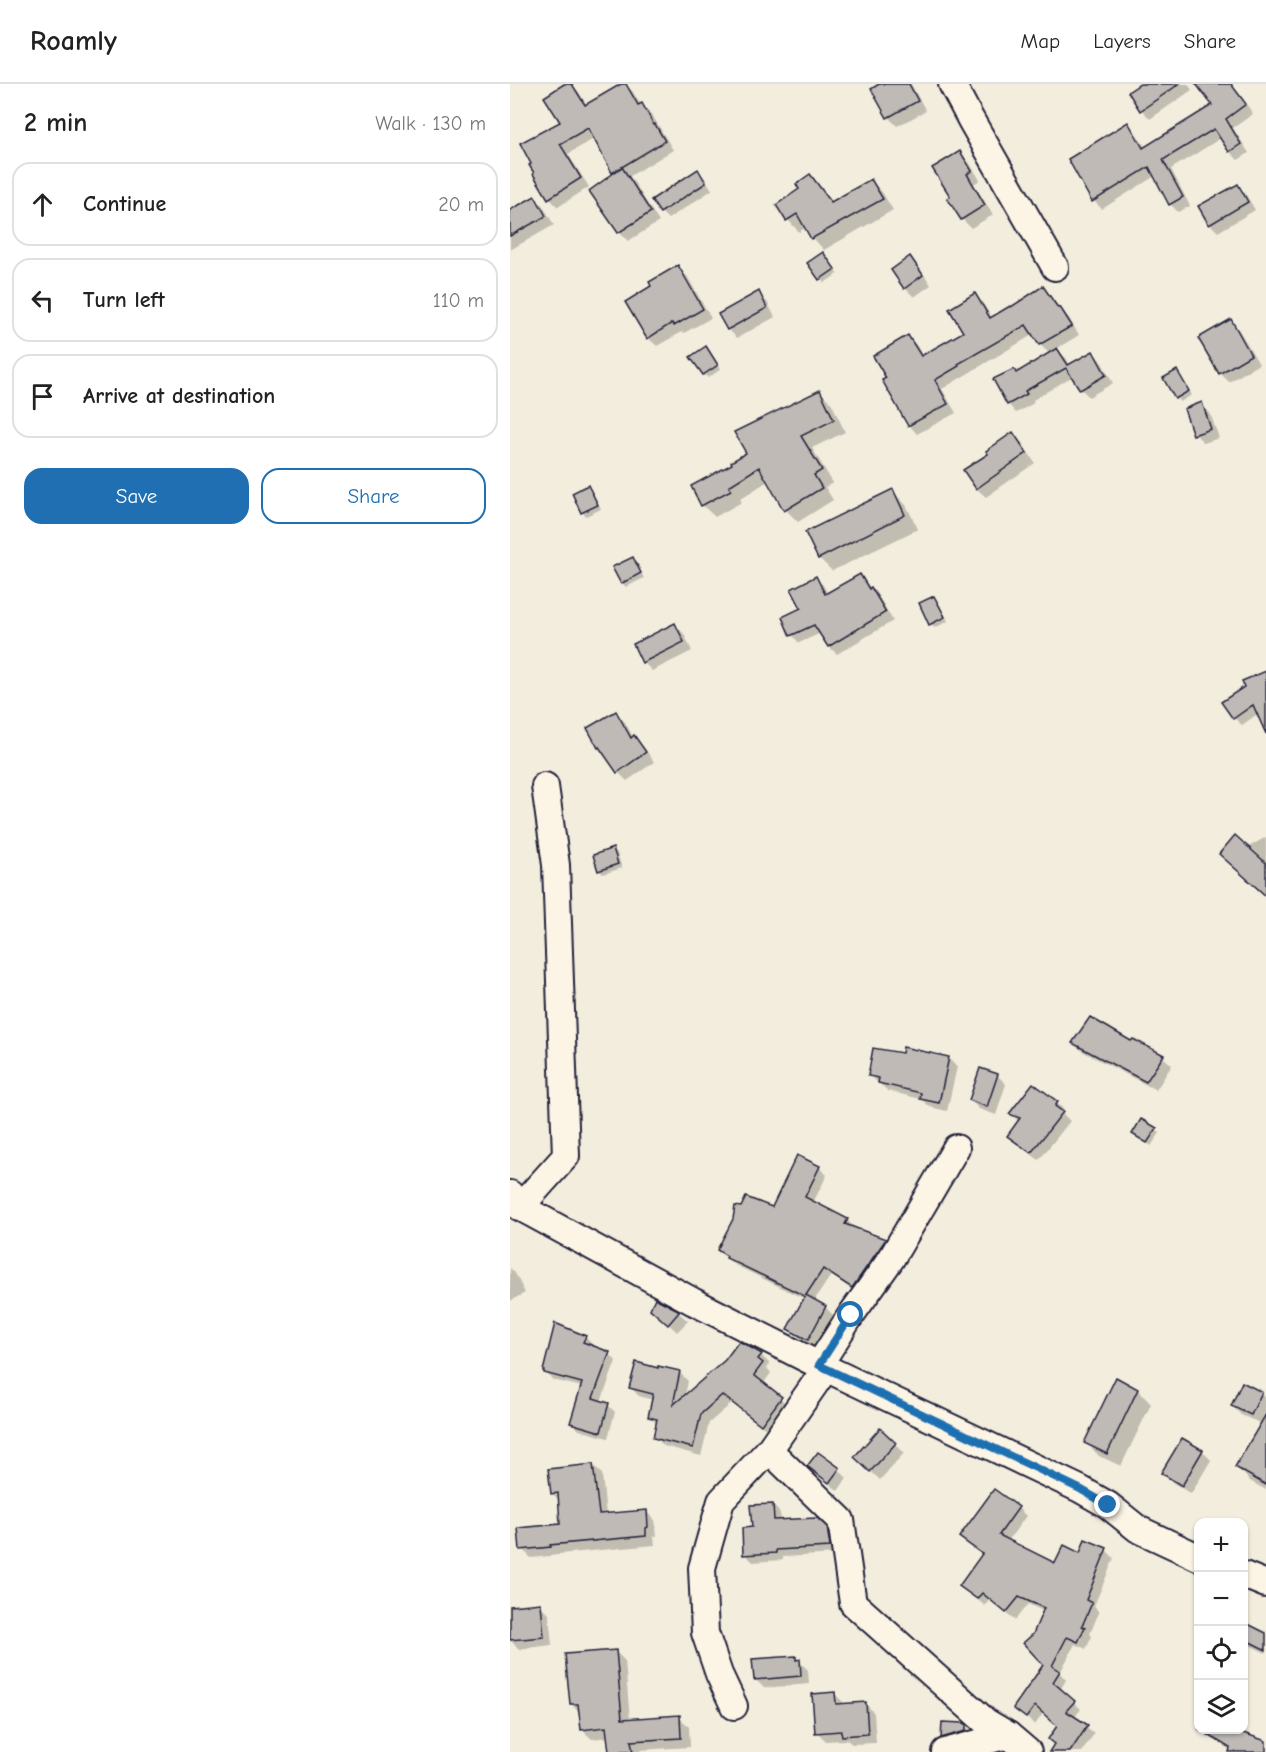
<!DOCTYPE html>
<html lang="en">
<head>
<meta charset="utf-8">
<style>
	body { margin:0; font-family:"Comic Neue",sans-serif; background:#f2f2f2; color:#222 }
	.controls { position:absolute; right:18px; bottom:18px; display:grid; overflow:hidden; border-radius:12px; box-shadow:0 2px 4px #0004 }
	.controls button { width:54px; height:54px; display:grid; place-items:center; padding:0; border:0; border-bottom:2px solid #e0e0e0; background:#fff; color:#222; font:30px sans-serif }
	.stop { position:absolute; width:18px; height:18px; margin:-14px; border:4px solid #1f6fb2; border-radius:50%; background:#fff }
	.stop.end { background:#1f6fb2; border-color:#fff; box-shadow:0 2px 6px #0008 }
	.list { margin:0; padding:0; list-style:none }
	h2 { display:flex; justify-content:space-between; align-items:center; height:78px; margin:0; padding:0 24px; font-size:26px }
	h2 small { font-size:20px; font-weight:400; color:#767676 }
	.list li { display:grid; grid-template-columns:39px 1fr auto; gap:18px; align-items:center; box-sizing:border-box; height:84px; margin:0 12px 12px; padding:0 12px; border:2px solid #e0e0e0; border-radius:18px }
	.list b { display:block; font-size:22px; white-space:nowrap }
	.list em { font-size:20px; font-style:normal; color:#767676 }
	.actions { display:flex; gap:12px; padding:18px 24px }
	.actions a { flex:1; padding:14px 0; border:2px solid #1f6fb2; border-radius:18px; text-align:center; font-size:21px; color:#1f6fb2 }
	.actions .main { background:#1f6fb2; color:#fff }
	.icon { flex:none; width:33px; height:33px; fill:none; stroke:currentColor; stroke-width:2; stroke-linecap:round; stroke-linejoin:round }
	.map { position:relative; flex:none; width:756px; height:1668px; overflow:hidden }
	header { display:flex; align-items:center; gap:36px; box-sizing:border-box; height:84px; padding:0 30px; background:#fff; border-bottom:2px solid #e0e0e0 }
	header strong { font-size:28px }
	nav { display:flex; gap:33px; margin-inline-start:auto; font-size:21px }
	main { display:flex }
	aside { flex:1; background:#fff }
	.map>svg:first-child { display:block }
	.shadow { fill:#0003 }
	.building { fill:#bfbab6; stroke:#22223b; stroke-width:1.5 }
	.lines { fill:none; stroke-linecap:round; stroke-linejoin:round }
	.minor-casing { stroke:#22223b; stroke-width:30 }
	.minor { stroke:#fcf5e5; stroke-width:26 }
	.route { stroke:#1f6fb2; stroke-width:8 }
</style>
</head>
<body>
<header>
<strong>Roamly</strong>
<nav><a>Map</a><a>Layers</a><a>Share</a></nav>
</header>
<main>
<aside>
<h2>2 min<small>Walk · 130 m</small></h2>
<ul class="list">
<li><svg class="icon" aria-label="ahead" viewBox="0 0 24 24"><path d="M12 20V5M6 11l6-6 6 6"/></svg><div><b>Continue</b></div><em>20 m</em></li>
<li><svg class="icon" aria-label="left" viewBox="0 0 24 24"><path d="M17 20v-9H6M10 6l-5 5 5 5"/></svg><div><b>Turn left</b></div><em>110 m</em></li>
<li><svg class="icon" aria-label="arrive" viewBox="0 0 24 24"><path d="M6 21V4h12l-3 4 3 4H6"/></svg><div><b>Arrive at destination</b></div></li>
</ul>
<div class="actions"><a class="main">Save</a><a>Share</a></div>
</aside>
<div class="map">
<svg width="756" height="1668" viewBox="0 0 756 1668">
	<rect width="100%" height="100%" fill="#f3edde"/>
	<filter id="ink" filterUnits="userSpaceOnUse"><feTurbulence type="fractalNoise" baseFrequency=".0167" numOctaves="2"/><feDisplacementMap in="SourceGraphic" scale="12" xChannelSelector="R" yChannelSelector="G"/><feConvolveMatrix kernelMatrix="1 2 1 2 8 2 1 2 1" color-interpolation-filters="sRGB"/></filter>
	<g filter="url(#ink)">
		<!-- shadow -->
		<g class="shadow">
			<path d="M 57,0 L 61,0 L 68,7 L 77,21 L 115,0 L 123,8 L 131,21 L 132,21 L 141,29 L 163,66 L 120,92 L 149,138 L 118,157 L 109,148 L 81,107 L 105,90 L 85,54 L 58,70 L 79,103 L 48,123 L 39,114 Z"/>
			<path d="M 373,0 L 401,0 L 416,27 L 387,42 L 378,33 L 363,5 Z"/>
			<path d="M 633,0 L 678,0 L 682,6 L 640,35 L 632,26 Z"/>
			<path d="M 720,0 L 729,9 L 743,30 L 723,44 L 739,69 L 728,76 L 720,68 L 711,54 L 661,85 L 680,122 L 668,128 L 660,120 L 645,92 L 592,125 L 584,117 L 618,40 L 626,49 L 636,64 L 704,22 Z"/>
			<path d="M 450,69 L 459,78 L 470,96 L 464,100 L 483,131 L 461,144 L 452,135 L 442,113 Z"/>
			<path d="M 188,87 L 195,94 L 202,106 L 158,135 L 151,128 Z"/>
			<path d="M 300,92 L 311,103 L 323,119 L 361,97 L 372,108 L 383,126 L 314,166 L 303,154 L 296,143 L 289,148 L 278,136 L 268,122 L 292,106 Z"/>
			<path d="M 728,101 L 735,109 L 745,126 L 708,148 L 700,140 L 691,123 Z"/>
			<path d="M 24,114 L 33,122 L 44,141 L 0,166 L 0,127 Z"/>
			<path d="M 313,170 L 328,190 L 314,199 L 299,179 Z"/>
			<path d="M 400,174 L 409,183 L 421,201 L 404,213 L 395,204 Z"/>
			<path d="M 168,183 L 177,192 L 201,234 L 174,249 L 172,248 L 147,262 L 138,254 L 143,203 Z"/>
			<path d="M 533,204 L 559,234 L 569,251 L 546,265 L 556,274 L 560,282 L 583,269 L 591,277 L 603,299 L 579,313 L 571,305 L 563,292 L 523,316 L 524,319 L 506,329 L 498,320 L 507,290 L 540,270 L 530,261 L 524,250 L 432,305 L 446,329 L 407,350 L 399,341 L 378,294 L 398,253 L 407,262 L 413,273 L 455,249 L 464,211 L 473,220 L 482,234 L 501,225 Z"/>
			<path d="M 248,209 L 257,218 L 265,233 L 227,254 L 218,245 Z"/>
			<path d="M 720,237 L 729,246 L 749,280 L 719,298 L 710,289 Z"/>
			<path d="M 200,268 L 211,285 L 198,294 L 194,290 Z"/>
			<path d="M 670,292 L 682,311 L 670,318 L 666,314 Z"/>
			<path d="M 310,307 L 322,320 L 335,348 L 302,364 L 323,399 L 315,403 L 323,416 L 288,438 L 276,426 L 258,397 L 230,415 L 232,418 L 205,433 L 192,421 L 224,380 Z"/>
			<path d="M 691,320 L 700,329 L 709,354 L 694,359 L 685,350 Z"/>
			<path d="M 503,350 L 512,359 L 525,379 L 476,413 L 467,405 L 455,386 L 480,371 Z"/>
			<path d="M 78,403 L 82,407 L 91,425 L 76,432 L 72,428 Z"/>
			<path d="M 382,407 L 396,421 L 408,445 L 322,487 L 309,474 Z"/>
			<path d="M 122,474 L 126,479 L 134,494 L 116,503 L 112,499 Z"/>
			<path d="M 350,492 L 369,513 L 383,537 L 327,570 L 319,563 L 311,549 L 289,559 L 282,551 L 305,494 L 313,501 L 318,510 Z"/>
			<path d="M 424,513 L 428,517 L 438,537 L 425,544 L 421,540 Z"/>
			<path d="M 165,541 L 174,550 L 182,567 L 142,587 L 133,578 Z"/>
			<path d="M 756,588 L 756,635 L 749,629 L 732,641 L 724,634 Z"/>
			<path d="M 106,629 L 115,638 L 123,653 L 133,662 L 144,678 L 117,697 L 108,688 Z"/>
			<path d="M 756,753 L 756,811 L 737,764 Z"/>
			<path d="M 103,765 L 107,769 L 112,784 L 93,790 L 89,786 Z"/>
			<path d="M 623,957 L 653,973 L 662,981 L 646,1006 L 572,967 L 564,959 L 622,959 Z"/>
			<path d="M 394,965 L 439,975 L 447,983 L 437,1027 L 420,1023 L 411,1015 L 378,1007 L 359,991 L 393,971 Z"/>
			<path d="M 487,991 L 496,1000 L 486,1031 L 469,1025 L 460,1016 Z"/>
			<path d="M 547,1019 L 555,1027 L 553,1030 L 560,1037 L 529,1076 L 507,1060 L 499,1052 L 509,1038 L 501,1030 Z"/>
			<path d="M 646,1045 L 650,1049 L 641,1062 L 624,1049 Z"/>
			<path d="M 309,1083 L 317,1091 L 303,1119 L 337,1136 L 345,1144 L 375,1156 L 382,1163 L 350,1211 L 321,1191 L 304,1217 L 315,1223 L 323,1231 L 306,1263 L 287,1252 L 279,1244 L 295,1215 L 225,1181 L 209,1166 L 263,1125 Z"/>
			<path d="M 0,1184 L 5,1189 L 15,1209 L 0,1217 Z"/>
			<path d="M 146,1216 L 169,1229 L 178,1237 L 167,1248 L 151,1233 Z"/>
			<path d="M 75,1253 L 82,1260 L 81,1263 L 99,1269 L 106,1277 L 91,1318 L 98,1321 L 105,1328 L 98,1354 L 69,1346 L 62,1338 L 72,1303 L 43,1296 L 36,1289 Z"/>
			<path d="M 250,1270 L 260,1280 L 257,1284 L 261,1289 L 253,1300 L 280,1323 L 261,1349 L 222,1319 L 199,1339 L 191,1372 L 154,1362 L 145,1353 L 147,1340 L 140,1332 L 143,1316 L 129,1312 L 120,1303 L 169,1288 L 178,1297 L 175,1312 Z"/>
			<path d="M 606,1295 L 628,1306 L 641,1320 L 611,1382 L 589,1372 L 576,1358 Z"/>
			<path d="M 751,1309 L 756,1314 L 756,1327 L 750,1339 L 731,1331 L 723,1322 Z"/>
			<path d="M 370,1346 L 394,1369 L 370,1396 L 354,1381 Z"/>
			<path d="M 756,1351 L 756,1406 L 740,1397 L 727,1383 Z"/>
			<path d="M 692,1367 L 701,1376 L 681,1410 L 662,1398 L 653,1389 Z"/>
			<path d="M 83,1381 L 92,1390 L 96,1431 L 136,1427 L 145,1436 L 147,1452 L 144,1452 L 145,1461 L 49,1470 L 49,1471 L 21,1474 L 12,1465 L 52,1442 L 50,1417 L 42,1409 Z"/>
			<path d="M 299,1382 L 329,1386 L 337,1394 L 328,1407 Z"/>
			<path d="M 263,1421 L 270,1429 L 271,1437 L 306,1435 L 324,1453 L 327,1470 L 273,1473 L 273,1476 L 243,1478 L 235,1470 L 244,1444 Z"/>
			<path d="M 508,1424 L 516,1432 L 498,1457 L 546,1481 L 571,1471 L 596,1466 L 604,1474 L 584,1522 L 589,1528 L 580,1550 L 582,1552 L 576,1565 L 565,1560 L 550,1589 L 556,1596 L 550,1606 L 571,1625 L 564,1634 L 584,1650 L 572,1668 L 555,1668 L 549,1642 L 533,1629 L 525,1641 L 505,1624 L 535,1581 L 525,1550 L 535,1528 L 518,1520 L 505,1536 L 480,1515 L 475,1522 L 451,1502 L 473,1471 L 451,1453 Z"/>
			<path d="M 30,1521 L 39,1530 L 42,1561 L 9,1565 L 0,1556 L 0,1524 Z"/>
			<path d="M 734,1538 L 741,1543 L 756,1550 L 756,1569 L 739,1561 L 734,1572 Z"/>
			<path d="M 105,1567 L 115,1577 L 120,1636 L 169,1633 L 179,1643 L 180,1663 L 130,1666 L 131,1668 L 100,1668 L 99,1653 L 82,1655 L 72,1646 L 70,1629 L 61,1620 Z"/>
			<path d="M 285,1573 L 298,1586 L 299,1600 L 254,1604 L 245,1595 Z"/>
			<path d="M 325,1610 L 334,1619 L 334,1621 L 356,1620 L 364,1629 L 366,1659 L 342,1660 L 337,1656 L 316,1657 L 307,1648 Z"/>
			<path d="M 454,1640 L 460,1646 L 459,1651 L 437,1657 L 433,1653 Z"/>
			<path d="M 692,1646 L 722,1646 L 756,1659 L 756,1668 L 720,1668 L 721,1666 L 700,1653 Z"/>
		</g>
		<!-- building -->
		<g class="building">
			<path d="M 54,0 L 62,0 L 75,21 L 111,0 L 116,0 L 128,21 L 132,19 L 144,41 L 145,40 L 155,57 L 102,89 L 78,44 L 50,60 L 71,94 L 38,115 L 23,90 L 24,89 L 19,81 L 21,80 L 10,59 L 50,38 L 34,13 Z"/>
			<path d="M 369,0 L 399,0 L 408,17 L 377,34 L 361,5 Z"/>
			<path d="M 630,0 L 669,0 L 630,27 L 618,8 Z"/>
			<path d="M 686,0 L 721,0 L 736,20 L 716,35 L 731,60 L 719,68 L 704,45 L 653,76 L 673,113 L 659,121 L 639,83 L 582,118 L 558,75 L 618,38 L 633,64 L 702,21 Z"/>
			<path d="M 450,67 L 462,87 L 457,90 L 475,121 L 451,136 L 437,114 L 440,112 L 422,84 Z"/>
			<path d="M 112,83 L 141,128 L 108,149 L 79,107 Z"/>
			<path d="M 188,85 L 196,99 L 150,129 L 141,116 Z"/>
			<path d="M 300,90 L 321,118 L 361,95 L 373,115 L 301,155 L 287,130 L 276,137 L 266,121 L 289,105 L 286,100 Z"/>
			<path d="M 728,100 L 738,118 L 699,141 L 688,122 Z"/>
			<path d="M 25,112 L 36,132 L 0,152 L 0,126 Z"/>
			<path d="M 313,168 L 325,185 L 309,196 L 297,179 Z"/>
			<path d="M 400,172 L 413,191 L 394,205 L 381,186 Z"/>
			<path d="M 168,181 L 193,225 L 164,242 L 162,239 L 137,255 L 115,218 L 141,202 L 139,198 Z"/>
			<path d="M 533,202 L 548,224 L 550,223 L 562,242 L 529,261 L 516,241 L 448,280 L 449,282 L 425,296 L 438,320 L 398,342 L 372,296 L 376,294 L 363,272 L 398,251 L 411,272 L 453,248 L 439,225 L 465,209 L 480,234 L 500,222 L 501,223 Z"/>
			<path d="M 249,207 L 257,224 L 217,246 L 208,230 Z"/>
			<path d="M 721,235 L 741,271 L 709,290 L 688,254 Z"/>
			<path d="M 196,262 L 208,281 L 193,291 L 180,273 Z"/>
			<path d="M 547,264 L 558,281 L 583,267 L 596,291 L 570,306 L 556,284 L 515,307 L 517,310 L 497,321 L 483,295 L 504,285 L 506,289 Z"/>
			<path d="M 667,286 L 679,307 L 665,315 L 653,294 Z"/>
			<path d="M 310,306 L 324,336 L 291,352 L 312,386 L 304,391 L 312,404 L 274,427 L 249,383 L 219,402 L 221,406 L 191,422 L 181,402 L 222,380 L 221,378 L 236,369 L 224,348 Z"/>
			<path d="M 692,318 L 701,345 L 683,351 L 674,325 Z"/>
			<path d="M 503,348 L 517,369 L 466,405 L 453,386 L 478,370 L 476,367 Z"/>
			<path d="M 78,401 L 88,421 L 71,429 L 62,409 Z"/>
			<path d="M 383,405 L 395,431 L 308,475 L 295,448 Z"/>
			<path d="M 123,473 L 131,489 L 111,500 L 102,483 Z"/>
			<path d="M 350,490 L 359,505 L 361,503 L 376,528 L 318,563 L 304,541 L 280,552 L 272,533 L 291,524 L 281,505 L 306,492 L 315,510 Z"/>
			<path d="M 424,512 L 435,533 L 419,541 L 409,519 Z"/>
			<path d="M 165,539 L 174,558 L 132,579 L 123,560 Z"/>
			<path d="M 756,587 L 756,650 L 743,621 L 723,635 L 711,618 L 734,603 L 732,597 Z"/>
			<path d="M 106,627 L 121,654 L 124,651 L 136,668 L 107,689 L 89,663 L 88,664 L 77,644 Z"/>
			<path d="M 725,751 L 756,779 L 756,812 L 709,770 Z"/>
			<path d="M 103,764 L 108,780 L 88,787 L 83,771 Z"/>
			<path d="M 580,933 L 621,957 L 623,955 L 654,971 L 636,998 L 562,959 Z"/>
			<path d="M 393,963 L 439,973 L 429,1019 L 410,1015 L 411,1009 L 368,999 L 369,994 L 358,992 L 363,964 L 392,969 Z"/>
			<path d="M 470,984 L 488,990 L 477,1023 L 459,1016 Z"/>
			<path d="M 523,999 L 548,1018 L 545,1022 L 553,1028 L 521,1069 L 497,1052 L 510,1034 L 499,1030 Z"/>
			<path d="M 631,1035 L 647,1044 L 637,1059 L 622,1050 Z"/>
			<path d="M 287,1071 L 310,1082 L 295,1113 L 338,1135 L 335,1140 L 376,1155 L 342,1204 L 313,1185 L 296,1211 L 316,1222 L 298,1256 L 277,1245 L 295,1212 L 216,1174 L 217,1172 L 207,1166 L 223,1135 L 225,1122 L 231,1123 L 236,1113 L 262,1123 Z"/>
			<path d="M 145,1214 L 170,1227 L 158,1241 L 140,1225 Z"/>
			<path d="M 45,1239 L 76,1252 L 73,1258 L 100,1268 L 83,1314 L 99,1319 L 91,1348 L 60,1339 L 72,1299 L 34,1289 L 34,1287 L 33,1287 Z"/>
			<path d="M 229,1257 L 252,1270 L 248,1275 L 253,1279 L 244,1291 L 272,1313 L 251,1341 L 212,1311 L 191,1330 L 183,1364 L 143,1354 L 147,1335 L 138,1333 L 143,1310 L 119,1304 L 126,1278 L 148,1284 L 148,1282 L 170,1287 L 163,1321 L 215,1276 Z"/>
			<path d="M 606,1293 L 628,1305 L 597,1370 L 574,1359 Z"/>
			<path d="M 732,1298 L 752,1308 L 741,1331 L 721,1322 Z"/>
			<path d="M 756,1330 L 756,1401 L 725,1383 Z"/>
			<path d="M 370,1344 L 386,1359 L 360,1388 L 344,1373 Z"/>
			<path d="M 672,1354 L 693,1366 L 672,1402 L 651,1389 Z"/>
			<path d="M 308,1368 L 330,1384 L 319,1399 L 297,1382 Z"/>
			<path d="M 83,1380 L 89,1430 L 137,1426 L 138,1443 L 136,1444 L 136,1452 L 40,1461 L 41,1463 L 10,1466 L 8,1444 L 50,1440 L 48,1409 L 41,1410 L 38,1385 Z"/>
			<path d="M 484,1405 L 509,1423 L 489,1451 L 545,1479 L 554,1461 L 570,1469 L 575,1455 L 597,1464 L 576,1516 L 582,1519 L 572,1542 L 575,1543 L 568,1558 L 557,1553 L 542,1582 L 550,1587 L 543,1598 L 565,1617 L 556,1627 L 578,1641 L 560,1668 L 539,1668 L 544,1660 L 538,1655 L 547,1642 L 525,1622 L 516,1634 L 503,1624 L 533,1581 L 513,1559 L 523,1550 L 534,1524 L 509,1513 L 496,1529 L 472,1509 L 467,1515 L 449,1502 L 472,1470 L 449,1453 Z"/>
			<path d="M 263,1420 L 264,1436 L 307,1434 L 317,1443 L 320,1463 L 266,1466 L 266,1469 L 233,1471 L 232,1444 L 242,1443 L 240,1421 Z"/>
			<path d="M 31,1519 L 34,1553 L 0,1556 L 0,1522 Z"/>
			<path d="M 734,1538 L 756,1549 L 756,1566 L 734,1555 Z"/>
			<path d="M 106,1566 L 112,1635 L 170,1631 L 171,1654 L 121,1657 L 123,1668 L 99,1668 L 96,1643 L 71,1646 L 68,1620 L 60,1620 L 55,1570 Z"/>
			<path d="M 286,1572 L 286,1576 L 290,1575 L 291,1592 L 244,1596 L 242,1575 Z"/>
			<path d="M 325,1608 L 326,1620 L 356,1618 L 358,1650 L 332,1652 L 331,1647 L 305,1649 L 302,1610 Z"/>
			<path d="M 432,1638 L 454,1639 L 456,1640 L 456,1647 L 431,1654 Z"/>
			<path d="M 690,1646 L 725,1646 L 756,1657 L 756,1668 L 719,1668 L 720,1664 Z"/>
		</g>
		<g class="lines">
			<!-- minor casing -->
			<g class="minor-casing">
				<g id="minor">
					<path d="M 442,0 L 461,36 L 545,183"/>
					<path d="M 446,1064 L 381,1175 L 341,1231 L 309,1281 L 570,1405 L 598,1421 L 628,1445 L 688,1473"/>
					<path d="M 0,1110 L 10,1123 L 184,1218 L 309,1281"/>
					<path d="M 10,1123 L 56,1072 L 46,781 L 35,702"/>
					<path d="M 259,1366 L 331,1436 L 343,1519 L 476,1638 L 498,1651 L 518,1668"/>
					<path d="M 734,1491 L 756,1500"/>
					<path d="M 224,1622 L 209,1590 L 195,1549 L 192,1484 L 211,1417 L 259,1366 L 316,1284"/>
					<path d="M 435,1668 L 498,1651"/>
				</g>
			</g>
			<!-- minor -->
			<use href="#minor" class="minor"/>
		</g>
	</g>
	<g class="lines" filter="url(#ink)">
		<!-- route -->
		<path class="route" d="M 341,1231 L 309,1281 L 570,1405 L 598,1421"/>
	</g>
</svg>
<div class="controls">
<button>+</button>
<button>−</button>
<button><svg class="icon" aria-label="locate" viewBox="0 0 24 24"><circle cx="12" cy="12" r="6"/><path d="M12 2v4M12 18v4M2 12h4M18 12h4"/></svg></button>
<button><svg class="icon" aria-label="layers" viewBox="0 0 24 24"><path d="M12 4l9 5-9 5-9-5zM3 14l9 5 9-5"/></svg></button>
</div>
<div class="stop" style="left:341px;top:1231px"></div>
<div class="stop end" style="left:598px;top:1421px"></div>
</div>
</main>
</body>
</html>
